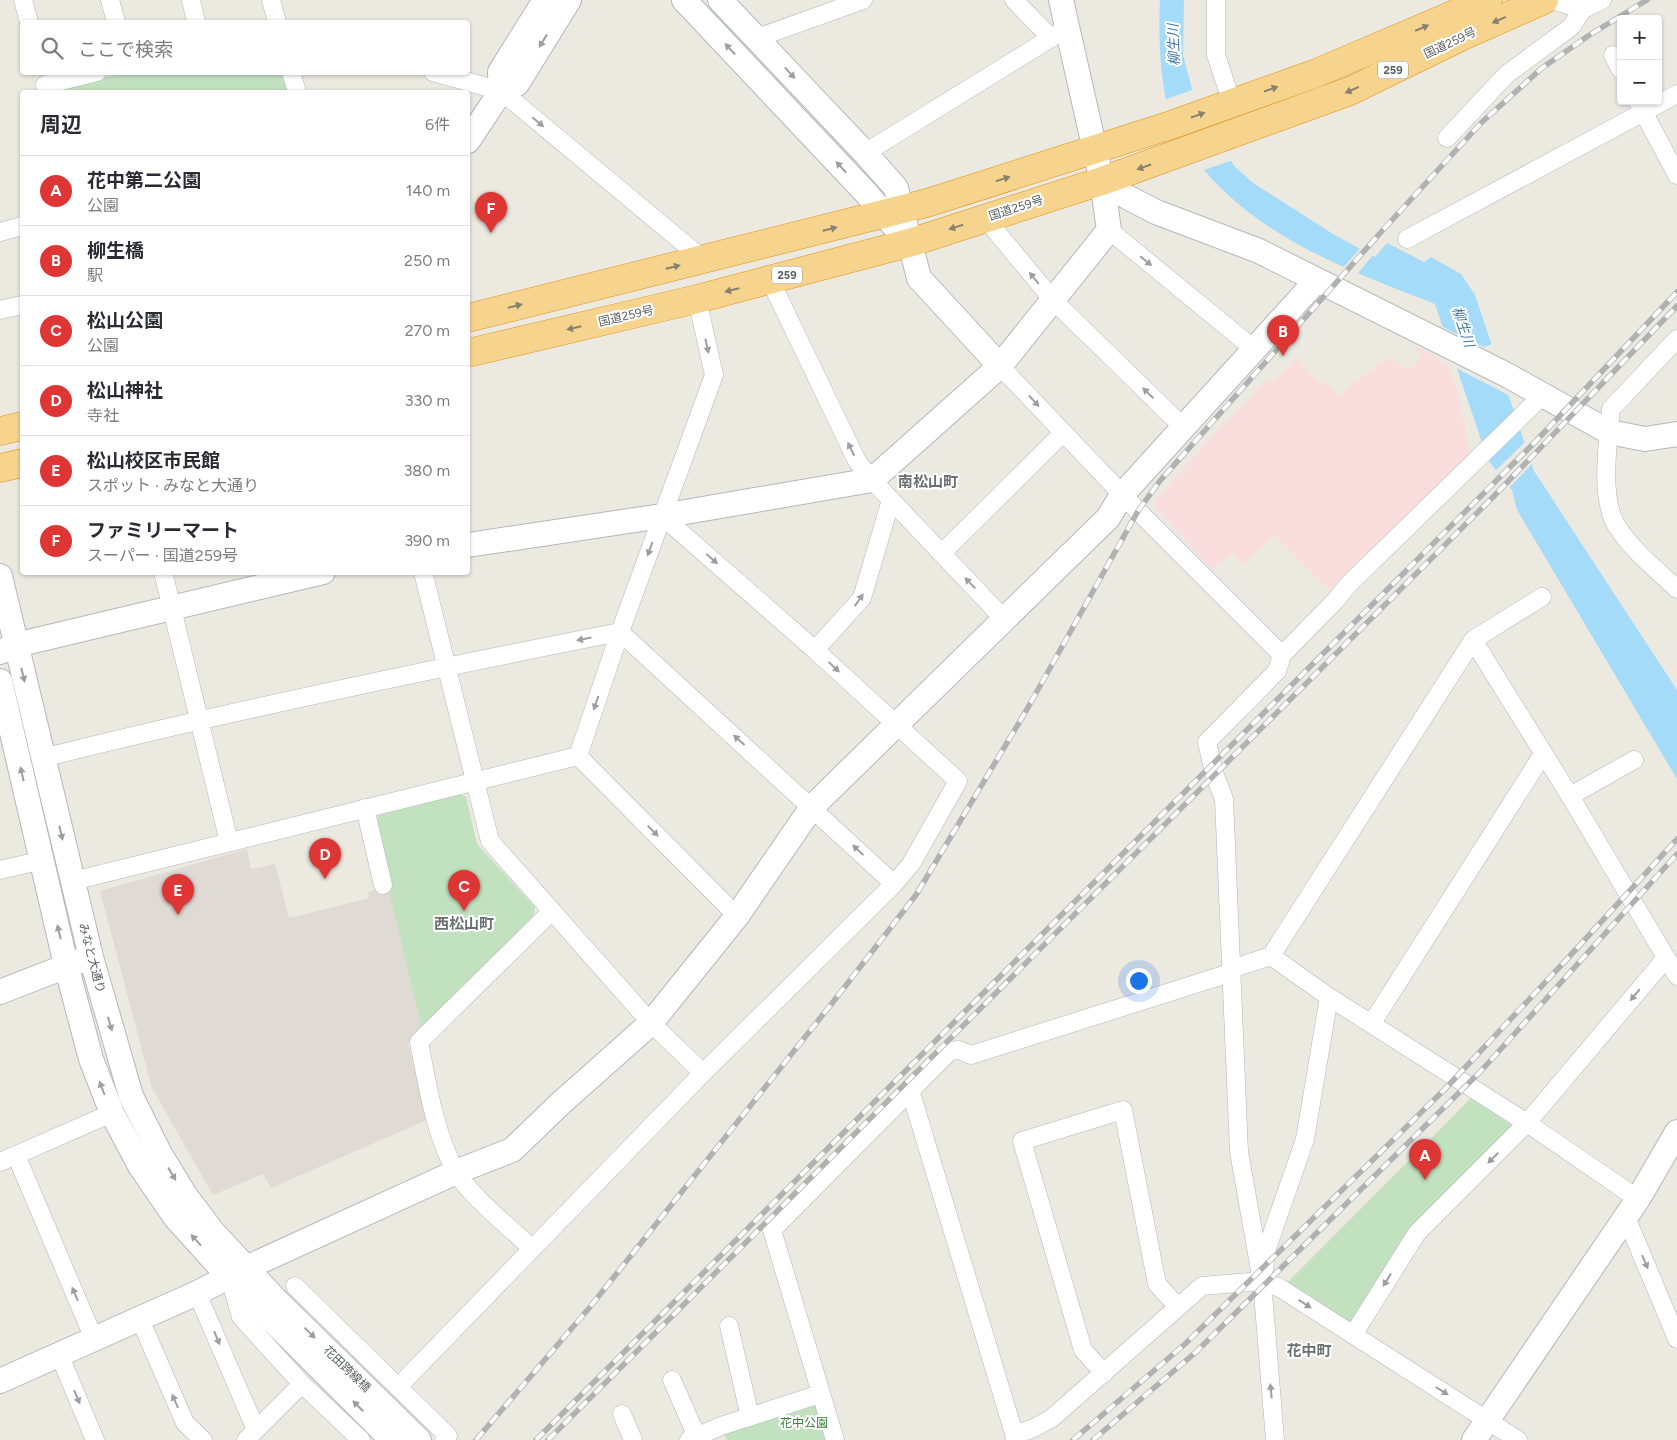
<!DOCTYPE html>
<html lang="ja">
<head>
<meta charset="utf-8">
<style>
	body { margin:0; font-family:Figtree,"Noto Sans JP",sans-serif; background:#f7f7f7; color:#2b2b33 }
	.controls { position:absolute; right:15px; top:15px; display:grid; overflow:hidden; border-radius:5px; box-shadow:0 1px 4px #0004 }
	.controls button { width:45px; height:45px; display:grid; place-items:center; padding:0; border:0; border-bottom:1px solid #e1e1e2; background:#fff; color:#2b2b33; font:25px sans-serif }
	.you { position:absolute; left:1138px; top:980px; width:18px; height:18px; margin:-12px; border:4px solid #fff; border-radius:50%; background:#1a73e8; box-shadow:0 0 0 8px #1a73e833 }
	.badge { display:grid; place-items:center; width:32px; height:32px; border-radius:50%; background:#de3635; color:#fff; font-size:16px; font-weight:700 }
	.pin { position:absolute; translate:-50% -41px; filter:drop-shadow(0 1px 2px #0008) }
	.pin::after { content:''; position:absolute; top:26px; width:18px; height:15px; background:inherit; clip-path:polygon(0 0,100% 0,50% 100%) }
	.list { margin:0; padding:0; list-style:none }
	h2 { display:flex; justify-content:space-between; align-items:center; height:65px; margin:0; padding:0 20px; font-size:21px }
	h2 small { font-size:16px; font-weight:400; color:#7c7c81 }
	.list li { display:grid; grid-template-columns:32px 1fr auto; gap:15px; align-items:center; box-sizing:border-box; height:70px; padding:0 20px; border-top:1px solid #e1e1e2 }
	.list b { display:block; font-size:19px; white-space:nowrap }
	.list p { margin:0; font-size:16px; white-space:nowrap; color:#7c7c81 }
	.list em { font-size:16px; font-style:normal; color:#7c7c81 }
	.icon { flex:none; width:28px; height:28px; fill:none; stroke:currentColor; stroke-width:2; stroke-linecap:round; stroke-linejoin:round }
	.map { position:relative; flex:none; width:1677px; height:1440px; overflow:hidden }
	.search { position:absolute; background:#fff; box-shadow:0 1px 4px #0004; left:20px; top:20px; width:450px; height:55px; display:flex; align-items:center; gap:12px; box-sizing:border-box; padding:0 18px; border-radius:5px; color:#7c7c81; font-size:19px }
	.panel { position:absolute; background:#fff; box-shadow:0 1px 4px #0004; left:20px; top:90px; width:450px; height:485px; border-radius:5px }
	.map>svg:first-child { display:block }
	.education { fill:#dfdad3 }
	.medical { fill:#f9dedd }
	.green { fill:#c2e2bf }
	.water { fill:#a4dbf9 }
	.pier { fill:#ece9e1 }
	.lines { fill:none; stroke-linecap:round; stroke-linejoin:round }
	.street-casing { stroke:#b2b5b8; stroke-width:19 }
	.secondary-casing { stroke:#b3b7bb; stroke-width:26 }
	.highway-casing { stroke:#df8e0e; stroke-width:29 }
	.street { stroke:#fff; stroke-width:18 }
	.secondary { stroke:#fff; stroke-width:24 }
	.highway { stroke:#f6d48e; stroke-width:28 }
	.rail-casing { stroke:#b0b1b1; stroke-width:5.5 }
	.rail { stroke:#fff; stroke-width:4; stroke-dasharray:11; stroke-linecap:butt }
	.oneway { fill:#89816e }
	.oneway2 { fill:#9c9ea0 }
	.labels { text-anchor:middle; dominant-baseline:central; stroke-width:4; stroke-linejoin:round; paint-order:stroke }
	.shield { fill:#fff; stroke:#8c8e90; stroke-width:1 }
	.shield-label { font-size:11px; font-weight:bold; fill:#5a5e61 }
	.street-label { font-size:12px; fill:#5a5e61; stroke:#fff }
	.park-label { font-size:12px; fill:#3b8139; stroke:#fff }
	.water-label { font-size:14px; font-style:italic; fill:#4177a2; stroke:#fff }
	.quarter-label { font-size:15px; font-weight:bold; fill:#6b7073; stroke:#fff }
</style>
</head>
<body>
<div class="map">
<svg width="1677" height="1440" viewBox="0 0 1677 1440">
	<rect width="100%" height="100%" fill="#ece9e1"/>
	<!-- education -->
	<path class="education" d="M 247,849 L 251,869 L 275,864 L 289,918 L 369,898 L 368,892 L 389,887 L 422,1029 L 408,1043 L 427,1120 L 271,1188 L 263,1174 L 213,1195 L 152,1088 L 100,891 Z"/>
	<!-- medical -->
	<path class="medical" d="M 1418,347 L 1445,363 L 1449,369 L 1456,385 L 1470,456 L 1328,590 L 1274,535 L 1243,564 L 1232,552 L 1212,570 L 1153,504 L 1204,445 L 1243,405 L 1268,379 L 1273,383 L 1296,358 L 1321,385 L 1325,381 L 1339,396 L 1361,377 L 1363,378 L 1382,361 L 1392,358 L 1408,371 L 1422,356 L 1416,350 Z"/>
	<!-- green -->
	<g class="green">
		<path d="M 127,72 L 282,73 L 288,92 L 58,92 L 59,89 Z"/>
		<path d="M 458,793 L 466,797 L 477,844 L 535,907 L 534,915 L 422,1029 L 373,824 L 379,815 Z"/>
		<path d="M 1471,1098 L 1510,1124 L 1511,1131 L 1350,1324 L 1287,1283 Z"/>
		<path d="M 812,1403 L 820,1408 L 829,1440 L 727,1440 L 723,1432 Z"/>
	</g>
	<!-- water -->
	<path class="water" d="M 1160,0 L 1184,0 L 1183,55 L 1192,89 L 1234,166 L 1253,183 L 1333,234 L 1375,257 L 1387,243 L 1424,262 L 1431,257 L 1461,274 L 1475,295 L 1534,471 L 1677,690 L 1677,779 L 1517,510 L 1512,490 L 1488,460 L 1435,304 C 1346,269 1255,237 1195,159 C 1190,152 1184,145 1179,138 C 1160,104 1158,38 1160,0 Z"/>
	<!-- pier -->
	<g class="pier">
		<path d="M 1195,89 L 1233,160 L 1201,171 L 1177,138 L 1164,100 Z"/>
		<path d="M 1361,247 L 1374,254 L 1357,274 L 1343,268 Z"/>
		<path d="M 1441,326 L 1483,347 L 1493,344 L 1510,396 L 1456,368 Z"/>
		<path d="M 1526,441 L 1534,462 L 1508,489 L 1494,472 Z"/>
	</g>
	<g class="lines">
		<!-- street casing -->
		<g class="street-casing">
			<g id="street">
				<path d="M 23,0 L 29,22"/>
				<path d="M 110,0 L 116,22"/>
				<path d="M 191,0 L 196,22"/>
				<path d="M 271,0 L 277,22"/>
				<path d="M 1014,0 L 1051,38"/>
				<path d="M 1216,0 L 1216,55 L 1232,103"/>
				<path d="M 1551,0 L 1583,9 L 1602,0"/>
				<path d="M 757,38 L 863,0"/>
				<path d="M 1613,55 L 1621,70"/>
				<path d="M 291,72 L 297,92"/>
				<path d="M 433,72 L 501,91 L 704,260"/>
				<path d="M 45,85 L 97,72"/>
				<path d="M 1638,102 L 1677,175"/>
				<path d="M 1447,138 L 1507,74 L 1571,27 L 1583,9"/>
				<path d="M 865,153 L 1067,28"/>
				<path d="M 985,218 L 1053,300 L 1183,427"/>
				<path d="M 1109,230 L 1254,349"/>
				<path d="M 0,232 L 22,226"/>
				<path d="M 1407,239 L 1677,94"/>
				<path d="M 770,280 L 857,461 L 872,480 L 1004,619"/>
				<path d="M 697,299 L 714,375 L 620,632 L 578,756 L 737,916"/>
				<path d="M 0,310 L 22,305"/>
				<path d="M 1677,339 L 1611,409 C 1608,441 1599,501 1618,528 C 1633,551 1657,570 1677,589"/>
				<path d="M 1000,366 L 1138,511 L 1282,655"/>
				<path d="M 942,553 L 1063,433"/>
				<path d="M 163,572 L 229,842"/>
				<path d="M 423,572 L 490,841 L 651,1023 L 703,1073"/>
				<path d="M 1473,640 L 1542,597"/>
				<path d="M 815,650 L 862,598 L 891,500"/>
				<path d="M 43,758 C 234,710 427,670 620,632 L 894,884"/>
				<path d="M 1570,796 L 1634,760"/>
				<path d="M 365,808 L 383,885"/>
				<path d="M 0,870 L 43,860"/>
				<path d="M 73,881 L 578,756"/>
				<path d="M 552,911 L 419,1042 C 427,1083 435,1135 456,1172 C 471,1197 510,1227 532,1249 L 703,1073 L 894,884 L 911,864 L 958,781 L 815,650 L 662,516"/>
				<path d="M 1271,956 L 1329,997 L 1527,1123 L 1638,1199"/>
				<path d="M 1372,1023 L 1543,754"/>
				<path d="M 911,1093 L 1016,1440"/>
				<path d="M 16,1155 L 94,1339"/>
				<path d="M 0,1162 L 112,1113"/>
				<path d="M 1626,1217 L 1677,1339"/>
				<path d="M 1264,1269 L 1266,1251 L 1305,1139 L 1329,997"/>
				<path d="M 230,1279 L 241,1317 L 302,1384 L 361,1440"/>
				<path d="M 295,1286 L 448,1436 L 444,1440"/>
				<path d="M 197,1293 L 256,1430"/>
				<path d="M 140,1319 L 185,1423 L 203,1440"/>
				<path d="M 729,1326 L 750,1417"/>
				<path d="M 1353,1335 L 1417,1233 L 1527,1123 L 1666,958"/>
				<path d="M 59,1354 L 95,1440"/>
				<path d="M 1104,1373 L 1083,1350 L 1022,1141 L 1123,1110 L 1157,1284 L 1178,1307"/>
				<path d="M 672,1380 L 697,1437"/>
				<path d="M 398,1387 L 532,1249"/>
				<path d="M 622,1414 L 633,1440"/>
				<path d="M 1014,1435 L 1034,1428 L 1052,1418 L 1202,1286 L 1262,1281 L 1280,1288 L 1518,1440"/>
				<path d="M 246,1440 L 302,1384"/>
				<path d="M 689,1440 L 721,1426 L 820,1394"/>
				<path d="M 835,1440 L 772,1230 L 950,1051 L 959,1050 L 971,1055 L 1230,973 L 1237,967 L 1271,956 L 1473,640 L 1570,796 L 1677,976"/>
				<path d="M 1275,1440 L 1262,1281 L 1239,1152 L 1224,799 L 1214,773 L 1207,742 L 1277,671 L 1282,655 L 1335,601 L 1348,585 L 1543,395"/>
			</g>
		</g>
		<!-- secondary casing -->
		<g class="secondary-casing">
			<g id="secondary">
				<path d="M 684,0 L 867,194 L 894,226"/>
				<path d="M 720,0 L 865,153 L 896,188 L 919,278 L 1000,366"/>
				<path d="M 501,91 L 500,72 L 545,0"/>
				<path d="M 468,141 L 501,91 L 517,84 L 569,0"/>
				<path d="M 1102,181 L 1127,197 L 1156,212 L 1259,251 L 1505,374 L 1609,432 L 1645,439 L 1677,434"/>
				<path d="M 468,545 L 662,516 L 872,480 L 1000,366 L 1109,230 L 1102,181 L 1061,0"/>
				<path d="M 0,576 L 91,957 L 131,1096 L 160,1154 L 185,1195 L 212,1231 L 275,1299 L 419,1440"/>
				<path d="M 0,652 L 16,645 L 323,572"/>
				<path d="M 0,681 L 66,965 L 91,1059 L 112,1113 L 140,1166 L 175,1217 L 229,1277 L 392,1440"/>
				<path d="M 0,992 L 82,960"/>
				<path d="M 0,1381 L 197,1293 L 246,1268 L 456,1172 L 512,1150 L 561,1103 L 651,1023 L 737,916 L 812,807 L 1108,518 L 1122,495 L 1316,281"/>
				<path d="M 1474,1440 L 1638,1199 L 1677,1132"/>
			</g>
		</g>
		<!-- highway casing -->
		<g class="highway-casing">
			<g id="highway">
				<path d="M 468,318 L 927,203 L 1171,125 L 1314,74 L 1488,0"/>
				<path d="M 468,353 L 697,299 L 909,243 L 1102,181 L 1350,91 L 1465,35 L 1544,0"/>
				<path d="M 0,431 L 22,426"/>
				<path d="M 0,468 L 22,463"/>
			</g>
		</g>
		<!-- street -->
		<use href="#street" class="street"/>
		<!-- secondary -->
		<use href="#secondary" class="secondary"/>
		<!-- highway -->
		<use href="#highway" class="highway"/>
		<!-- rail casing -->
		<g class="rail-casing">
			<g id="rail">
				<path d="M 476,1440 L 590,1307 L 833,1002 L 916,895 L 1026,711 L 1138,511 L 1159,482 L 1382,231 L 1481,123 L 1542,68 L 1588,36 L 1647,0"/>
				<path d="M 536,1440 L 1536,441 L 1677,292"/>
				<path d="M 548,1440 L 1494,496 L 1677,306"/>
				<path d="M 1073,1440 L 1185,1344 L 1445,1089 L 1569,957 L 1677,839"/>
				<path d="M 1093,1440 L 1196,1352 L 1481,1071 L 1677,854"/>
			</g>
		</g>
		<!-- rail -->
		<use href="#rail" class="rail"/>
	</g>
	<!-- one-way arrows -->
	<defs><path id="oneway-solid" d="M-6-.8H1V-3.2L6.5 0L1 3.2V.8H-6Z" transform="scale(1.25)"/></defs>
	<g class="oneway">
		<use href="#oneway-solid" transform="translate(1499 20) rotate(156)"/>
		<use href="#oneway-solid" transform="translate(1422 28) rotate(-23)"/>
		<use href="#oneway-solid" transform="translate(1271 89) rotate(-19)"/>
		<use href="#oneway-solid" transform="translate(1352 90) rotate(156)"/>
		<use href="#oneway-solid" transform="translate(1198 115) rotate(-20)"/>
		<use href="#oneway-solid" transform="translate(1144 167) rotate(161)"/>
		<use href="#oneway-solid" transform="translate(1003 179) rotate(-18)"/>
		<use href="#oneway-solid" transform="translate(956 227) rotate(163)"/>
		<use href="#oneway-solid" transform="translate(830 229) rotate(-14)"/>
		<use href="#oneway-solid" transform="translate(673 267) rotate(-14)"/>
		<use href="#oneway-solid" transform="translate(732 290) rotate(166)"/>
		<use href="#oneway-solid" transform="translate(515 306) rotate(-14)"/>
		<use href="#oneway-solid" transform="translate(574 328) rotate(167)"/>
	</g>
	<g class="oneway2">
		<use href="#oneway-solid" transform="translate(543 41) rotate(122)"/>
		<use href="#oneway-solid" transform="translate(730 49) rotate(-133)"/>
		<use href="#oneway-solid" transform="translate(790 73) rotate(47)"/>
		<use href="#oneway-solid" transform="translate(538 122) rotate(40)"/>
		<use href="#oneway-solid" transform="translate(841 167) rotate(-133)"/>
		<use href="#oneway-solid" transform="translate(1146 261) rotate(39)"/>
		<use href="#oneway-solid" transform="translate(1034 278) rotate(-129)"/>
		<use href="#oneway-solid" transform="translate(707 346) rotate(77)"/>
		<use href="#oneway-solid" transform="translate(1148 393) rotate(-136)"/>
		<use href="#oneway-solid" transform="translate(1034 401) rotate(47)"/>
		<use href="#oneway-solid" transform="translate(851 449) rotate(-116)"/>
		<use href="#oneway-solid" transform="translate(650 549) rotate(110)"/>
		<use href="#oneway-solid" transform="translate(712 559) rotate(41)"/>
		<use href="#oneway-solid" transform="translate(970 583) rotate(-134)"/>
		<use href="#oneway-solid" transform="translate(859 600) rotate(-55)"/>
		<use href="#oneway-solid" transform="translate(584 639) rotate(169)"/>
		<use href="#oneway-solid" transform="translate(834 667) rotate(43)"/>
		<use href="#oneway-solid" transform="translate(23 675) rotate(76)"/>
		<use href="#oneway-solid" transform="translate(596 703) rotate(109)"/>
		<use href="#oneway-solid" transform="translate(739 740) rotate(-138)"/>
		<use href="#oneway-solid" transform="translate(22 774) rotate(-103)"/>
		<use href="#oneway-solid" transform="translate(653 831) rotate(45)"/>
		<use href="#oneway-solid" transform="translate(61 833) rotate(77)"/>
		<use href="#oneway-solid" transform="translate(858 850) rotate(-137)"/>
		<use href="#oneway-solid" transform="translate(59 932) rotate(-103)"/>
		<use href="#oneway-solid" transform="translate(1635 995) rotate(130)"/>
		<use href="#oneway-solid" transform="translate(110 1024) rotate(74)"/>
		<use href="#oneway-solid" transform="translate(102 1088) rotate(-111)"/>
		<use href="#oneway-solid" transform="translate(1493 1158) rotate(135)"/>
		<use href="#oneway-solid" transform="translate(172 1174) rotate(59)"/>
		<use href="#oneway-solid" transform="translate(196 1240) rotate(-132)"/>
		<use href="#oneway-solid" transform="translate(1645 1262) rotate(67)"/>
		<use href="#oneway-solid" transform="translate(1387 1280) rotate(122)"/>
		<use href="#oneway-solid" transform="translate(75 1294) rotate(-113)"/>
		<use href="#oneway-solid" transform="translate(1305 1304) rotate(33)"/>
		<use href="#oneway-solid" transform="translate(310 1333) rotate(44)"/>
		<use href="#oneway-solid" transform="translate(217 1338) rotate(67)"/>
		<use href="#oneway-solid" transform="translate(1271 1391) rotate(-95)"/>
		<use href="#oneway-solid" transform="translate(1442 1391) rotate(32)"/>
		<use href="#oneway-solid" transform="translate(77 1397) rotate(67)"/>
		<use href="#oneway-solid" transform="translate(175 1401) rotate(-114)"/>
		<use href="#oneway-solid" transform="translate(358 1406) rotate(-135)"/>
	</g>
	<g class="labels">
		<!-- shield labels -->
		<g class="shield">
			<rect x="1378" y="61.5" width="30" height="17" rx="4"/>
			<rect x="772" y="266.5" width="30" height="17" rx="4"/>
		</g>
		<g class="shield-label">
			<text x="1393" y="70">259</text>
			<text x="787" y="275">259</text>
		</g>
		<!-- street labels -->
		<g class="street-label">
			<text transform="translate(1450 43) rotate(-25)">国道259号</text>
			<text transform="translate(1016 208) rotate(-18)">国道259号</text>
			<text transform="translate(626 316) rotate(-13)">国道259号</text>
			<text transform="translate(92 958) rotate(75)">みなと大通り</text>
			<text transform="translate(347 1369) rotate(44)">花田跨線橋</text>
		</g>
		<!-- park labels -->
		<g class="park-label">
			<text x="804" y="1423">花中公園</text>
		</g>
		<!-- water labels -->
		<g class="water-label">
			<text transform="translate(1174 45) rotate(-92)">柳生川</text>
			<text transform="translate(1463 327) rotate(71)">柳生川</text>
		</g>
		<!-- quarter labels -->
		<g class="quarter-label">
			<text x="928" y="482">南松山町</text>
			<text x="464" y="924">西松山町</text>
			<text x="1309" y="1351">花中町</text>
		</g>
	</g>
</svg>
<div class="controls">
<button>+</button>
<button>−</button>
</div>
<div class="you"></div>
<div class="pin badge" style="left:1425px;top:1180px">A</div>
<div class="pin badge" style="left:1283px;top:356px">B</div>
<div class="pin badge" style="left:464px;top:911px">C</div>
<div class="pin badge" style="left:325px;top:879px">D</div>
<div class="pin badge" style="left:178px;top:915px">E</div>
<div class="pin badge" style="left:491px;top:233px">F</div>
<div class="search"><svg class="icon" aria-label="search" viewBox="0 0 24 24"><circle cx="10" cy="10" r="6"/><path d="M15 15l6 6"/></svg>ここで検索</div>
<section class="panel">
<h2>周辺<small>6件</small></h2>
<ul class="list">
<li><span class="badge">A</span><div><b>花中第二公園</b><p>公園</p></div><em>140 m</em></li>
<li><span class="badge">B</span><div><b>柳生橋</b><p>駅</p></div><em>250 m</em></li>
<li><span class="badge">C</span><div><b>松山公園</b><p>公園</p></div><em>270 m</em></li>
<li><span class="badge">D</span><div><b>松山神社</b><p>寺社</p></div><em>330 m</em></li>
<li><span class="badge">E</span><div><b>松山校区市民館</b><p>スポット · みなと大通り</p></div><em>380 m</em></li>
<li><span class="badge">F</span><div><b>ファミリーマート</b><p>スーパー · 国道259号</p></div><em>390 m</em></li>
</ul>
</section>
</div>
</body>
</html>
